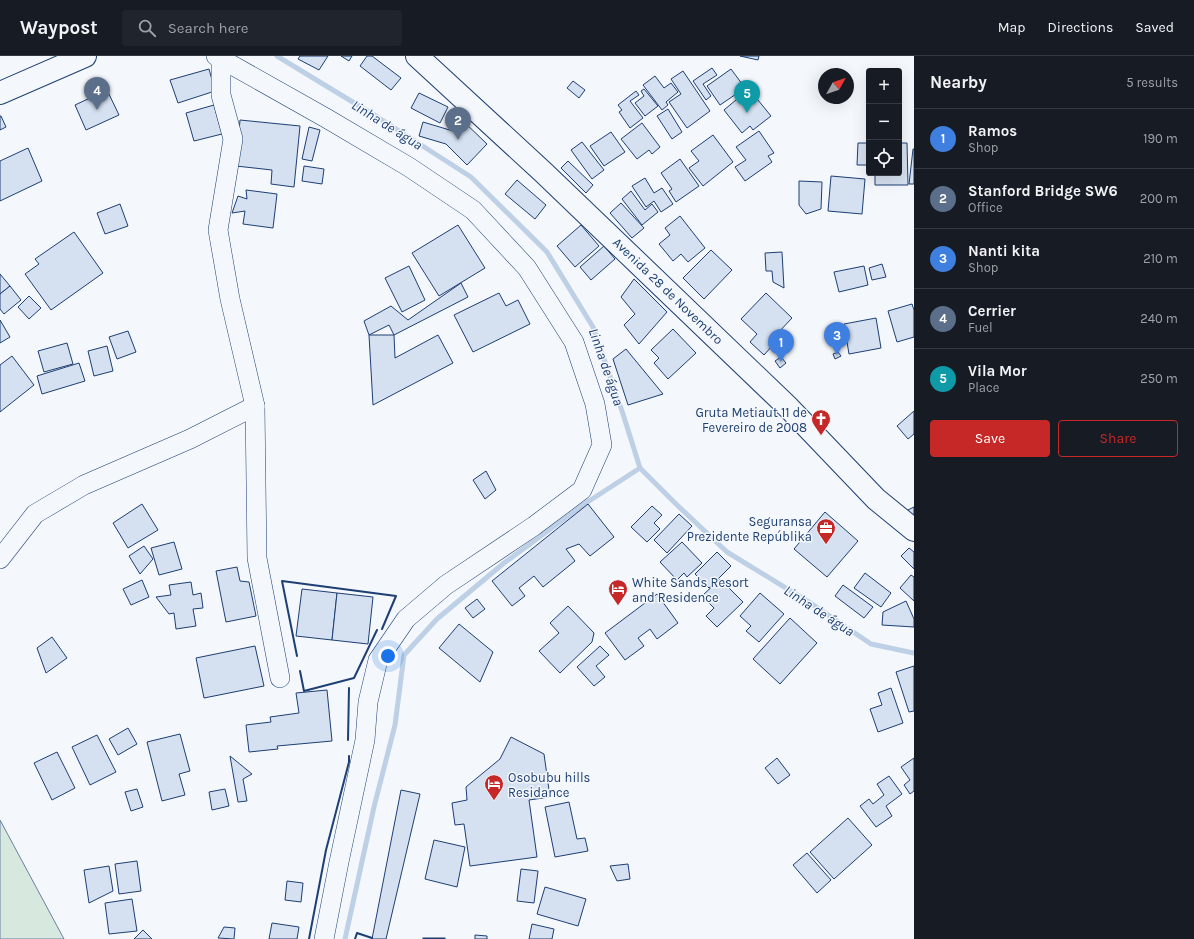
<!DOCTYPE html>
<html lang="en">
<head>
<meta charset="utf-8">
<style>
	body { margin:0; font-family:Karla,sans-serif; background:#20242c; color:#f1f3f6 }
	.controls { position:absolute; right:12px; top:12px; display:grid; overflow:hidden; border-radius:4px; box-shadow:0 4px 16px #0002 }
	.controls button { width:36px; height:36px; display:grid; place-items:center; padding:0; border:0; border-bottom:1px solid #363941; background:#171b24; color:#f1f3f6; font:20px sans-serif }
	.compass { position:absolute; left:818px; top:12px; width:36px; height:36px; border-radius:50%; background:#171b24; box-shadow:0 4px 16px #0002; rotate:50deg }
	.you { position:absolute; left:388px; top:600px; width:14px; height:14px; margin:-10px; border:3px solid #fff; border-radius:50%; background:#1a73e8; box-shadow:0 0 0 6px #1a73e833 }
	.badge { display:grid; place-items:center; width:26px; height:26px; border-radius:50%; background:#c62828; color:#fff; font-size:13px; font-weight:700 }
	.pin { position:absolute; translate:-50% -33px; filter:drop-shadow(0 1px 2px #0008) }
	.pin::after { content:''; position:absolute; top:21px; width:14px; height:12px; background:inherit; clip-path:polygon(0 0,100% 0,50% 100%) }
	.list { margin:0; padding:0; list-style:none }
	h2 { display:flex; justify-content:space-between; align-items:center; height:52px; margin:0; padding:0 16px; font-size:17px }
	h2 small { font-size:13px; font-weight:400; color:#9ea1a6 }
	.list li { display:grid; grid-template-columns:26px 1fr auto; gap:12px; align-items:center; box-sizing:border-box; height:60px; padding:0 16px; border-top:1px solid #363941 }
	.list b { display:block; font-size:15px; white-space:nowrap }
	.list p { margin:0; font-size:13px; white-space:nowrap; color:#9ea1a6 }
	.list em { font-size:13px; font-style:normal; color:#9ea1a6 }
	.actions { display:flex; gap:8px; padding:12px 16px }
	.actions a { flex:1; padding:9px 0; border:1px solid #c62828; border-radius:4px; text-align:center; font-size:14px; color:#c62828 }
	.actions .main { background:#c62828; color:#fff }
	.icon { flex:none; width:22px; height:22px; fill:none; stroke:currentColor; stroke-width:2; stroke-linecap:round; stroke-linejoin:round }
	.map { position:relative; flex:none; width:914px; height:883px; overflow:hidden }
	header { display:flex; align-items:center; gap:24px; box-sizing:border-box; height:56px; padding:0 20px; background:#171b24; border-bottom:1px solid #363941 }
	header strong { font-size:19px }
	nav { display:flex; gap:22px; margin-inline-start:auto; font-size:14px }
	.search { width:280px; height:36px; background:#20242c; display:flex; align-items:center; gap:10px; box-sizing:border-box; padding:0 14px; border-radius:4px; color:#9ea1a6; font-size:15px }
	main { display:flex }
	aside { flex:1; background:#171b24 }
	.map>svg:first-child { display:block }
	.green { fill:#d7e8df; stroke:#687fa3 }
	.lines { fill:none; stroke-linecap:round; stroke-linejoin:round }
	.stream { stroke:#bed0e5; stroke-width:5 }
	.building { fill:#d5e0f0; stroke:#1d3f73 }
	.minor-casing { stroke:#1d3f73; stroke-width:20 }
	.major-casing { stroke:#1d3f73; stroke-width:24 }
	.minor { stroke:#f4f7fb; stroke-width:19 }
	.major { stroke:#f4f7fb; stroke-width:22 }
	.wall { stroke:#1d3f73; stroke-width:2 }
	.labels { text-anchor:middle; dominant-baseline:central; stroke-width:3; stroke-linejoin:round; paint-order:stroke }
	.street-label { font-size:13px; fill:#1d3f73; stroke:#f4f7fb }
	.poi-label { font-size:13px; fill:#1d3f73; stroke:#f4f7fb; text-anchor:end }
	.water-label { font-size:14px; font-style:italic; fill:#1d3f73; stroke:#f4f7fb }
</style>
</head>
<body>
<header>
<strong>Waypost</strong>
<div class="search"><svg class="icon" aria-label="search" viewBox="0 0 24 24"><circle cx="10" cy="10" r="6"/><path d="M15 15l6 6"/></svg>Search here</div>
<nav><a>Map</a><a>Directions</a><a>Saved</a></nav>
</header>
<main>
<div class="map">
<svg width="914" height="883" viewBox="0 0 914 883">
	<rect width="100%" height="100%" fill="#f4f7fb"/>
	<!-- green -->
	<path class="green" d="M 0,764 L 64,883 L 0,883 Z"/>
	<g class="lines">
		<!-- stream -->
		<g class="stream">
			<path d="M 277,0 L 379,62 L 471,121 L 547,196 L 593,271 L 623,358 L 640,412 L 676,448 L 727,496 L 812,548 L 871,588 L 914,597"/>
			<path d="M 345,883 L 374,751 L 395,669 L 404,599 L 437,563 L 504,507 L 583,449 L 640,412"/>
		</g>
	</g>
	<!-- building -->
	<g class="building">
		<path d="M 300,0 L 328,0 L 319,14 L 298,3 Z"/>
		<path d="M 341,0 L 352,0 L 349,5 Z"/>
		<path d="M 367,0 L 372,0 L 401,22 L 391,34 L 360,10 Z"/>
		<path d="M 740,0 L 759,0 L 758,4 Z"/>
		<path d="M 712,12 L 717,19 L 703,28 L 711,40 L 706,44 L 693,25 Z"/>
		<path d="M 209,13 L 215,35 L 178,47 L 170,24 Z"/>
		<path d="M 731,13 L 745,32 L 720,49 L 707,30 Z"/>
		<path d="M 683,15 L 710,55 L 687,72 L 669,46 L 681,38 L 671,23 Z"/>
		<path d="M 655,20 L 664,32 L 671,27 L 678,36 L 666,46 L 668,49 L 662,54 L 643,29 Z"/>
		<path d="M 573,25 L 585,34 L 579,42 L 567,32 Z"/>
		<path d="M 644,33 L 658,50 L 645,60 L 635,47 L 644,40 L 641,35 Z"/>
		<path d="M 749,33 L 771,60 L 753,74 L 750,70 L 742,77 L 724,54 Z"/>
		<path d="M 107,34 L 119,59 L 86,74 L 75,49 Z"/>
		<path d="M 636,35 L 639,39 L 630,45 L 643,62 L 630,72 L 619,56 L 622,54 L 618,49 Z"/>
		<path d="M 419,37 L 448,51 L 440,67 L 411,52 Z"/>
		<path d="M 214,49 L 222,78 L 194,85 L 186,57 Z"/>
		<path d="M 668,53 L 682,76 L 672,83 L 657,60 Z"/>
		<path d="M 0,60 L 1,60 L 6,71 L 0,74 Z"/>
		<path d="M 240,64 L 300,70 L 294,131 L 271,128 L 272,114 L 236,110 Z"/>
		<path d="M 463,65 L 487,88 L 467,109 L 446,88 L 419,80 L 423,66 L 453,75 Z"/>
		<path d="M 642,67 L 660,91 L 652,98 L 649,94 L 637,103 L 621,83 Z"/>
		<path d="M 309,71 L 320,74 L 312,105 L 302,103 Z"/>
		<path d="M 759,75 L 774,97 L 768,100 L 772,106 L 745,125 L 735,111 L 746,104 L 736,91 Z"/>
		<path d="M 611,76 L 625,96 L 604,110 L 590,90 Z"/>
		<path d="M 713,79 L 733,106 L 703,130 L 689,112 L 699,105 L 691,95 Z"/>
		<path d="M 582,86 L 604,114 L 592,123 L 571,94 Z"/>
		<path d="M 858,87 L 869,87 L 869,109 L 857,109 Z"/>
		<path d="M 899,87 L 907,87 L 908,129 L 875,129 L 875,117 L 899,117 Z"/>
		<path d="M 28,92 L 42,125 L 0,145 L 0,105 Z"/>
		<path d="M 913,93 L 914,93 L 914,128 L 909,128 Z"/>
		<path d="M 680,103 L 699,130 L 676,146 L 669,135 L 672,133 L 661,117 Z"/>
		<path d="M 568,105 L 593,129 L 586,137 L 561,112 Z"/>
		<path d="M 304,110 L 324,113 L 322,128 L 302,125 Z"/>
		<path d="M 831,120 L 865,123 L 862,158 L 828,155 Z"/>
		<path d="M 645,122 L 654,137 L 662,132 L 673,148 L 661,156 L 654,145 L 646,151 L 632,130 Z"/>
		<path d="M 517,124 L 546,149 L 535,163 L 505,138 Z"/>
		<path d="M 799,125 L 822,126 L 821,153 L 806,158 L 799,149 Z"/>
		<path d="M 246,134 L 277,138 L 273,172 L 243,168 L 245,155 L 232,157 L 238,140 L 247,143 Z"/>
		<path d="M 631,135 L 645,154 L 652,148 L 658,156 L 642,169 L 622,143 Z"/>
		<path d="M 621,147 L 644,172 L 632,182 L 610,157 Z"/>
		<path d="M 120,148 L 128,170 L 105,178 L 97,157 Z"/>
		<path d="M 680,160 L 705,192 L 688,206 L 681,198 L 673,205 L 659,188 L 670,179 L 665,172 Z"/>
		<path d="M 458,169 L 485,212 L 439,240 L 412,197 Z"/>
		<path d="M 581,169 L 599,190 L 575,211 L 557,190 Z"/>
		<path d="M 74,176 L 103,217 L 51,254 L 25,218 L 39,208 L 35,203 Z"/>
		<path d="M 604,190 L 615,203 L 591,224 L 580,211 Z"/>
		<path d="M 711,194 L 732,214 L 704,243 L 683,222 Z"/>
		<path d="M 782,196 L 784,232 L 773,226 L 772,215 L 766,215 L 765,197 Z"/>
		<path d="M 882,208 L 886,221 L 872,224 L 869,212 Z"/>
		<path d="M 409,210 L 425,244 L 402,256 L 385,222 Z"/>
		<path d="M 864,210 L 868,229 L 839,236 L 834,216 Z"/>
		<path d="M 0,218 L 10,230 L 0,238 Z"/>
		<path d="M 634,223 L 667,256 L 639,288 L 624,269 L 635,258 L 621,241 Z"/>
		<path d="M 461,227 L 468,241 L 394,279 L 389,269 L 369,279 L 364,265 L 391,250 L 408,264 Z"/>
		<path d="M 10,230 L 21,244 L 4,258 L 0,253 L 0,238 Z"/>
		<path d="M 499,237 L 506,250 L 518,244 L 530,268 L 473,296 L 454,259 Z"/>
		<path d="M 766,237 L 792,262 L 777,278 L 785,286 L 777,295 L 772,290 L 764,299 L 750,286 L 757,278 L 741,263 Z"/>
		<path d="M 29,240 L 41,252 L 29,263 L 18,251 Z"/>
		<path d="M 912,248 L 914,254 L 914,281 L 897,286 L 888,255 Z"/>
		<path d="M 876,262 L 881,292 L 849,298 L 844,268 Z"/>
		<path d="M 0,264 L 10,281 L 0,287 Z"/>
		<path d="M 673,273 L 696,297 L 668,323 L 654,307 L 659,302 L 651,294 Z"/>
		<path d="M 128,275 L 136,296 L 117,303 L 109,281 Z"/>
		<path d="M 369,279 L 394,279 L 395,302 L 438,279 L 453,307 L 373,349 Z"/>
		<path d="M 67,287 L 73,308 L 44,316 L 38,295 Z"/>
		<path d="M 107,290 L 113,315 L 94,320 L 88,295 Z"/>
		<path d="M 626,293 L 663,338 L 628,349 L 613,303 Z"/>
		<path d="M 838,296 L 841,300 L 835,303 L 833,298 Z"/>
		<path d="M 12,300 L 34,329 L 0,356 L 0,309 Z"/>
		<path d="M 781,301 L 786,307 L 780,312 L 775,305 Z"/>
		<path d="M 79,307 L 85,325 L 42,338 L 37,320 Z"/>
		<path d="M 914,355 L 914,378 L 908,383 L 897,370 Z"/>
		<path d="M 486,415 L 496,434 L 485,443 L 473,424 Z"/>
		<path d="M 142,448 L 158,474 L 128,492 L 113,467 Z"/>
		<path d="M 588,448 L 614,481 L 590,500 L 579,488 L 566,493 L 575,505 L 543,531 L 534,520 L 519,532 L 525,540 L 512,550 L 492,525 Z"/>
		<path d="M 652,450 L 662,459 L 654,467 L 660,473 L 647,486 L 631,471 Z"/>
		<path d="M 914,451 L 914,464 L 908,454 Z"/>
		<path d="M 825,456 L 858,485 L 827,521 L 794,493 Z"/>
		<path d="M 679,458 L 692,470 L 667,497 L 654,484 Z"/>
		<path d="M 174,486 L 182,513 L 159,519 L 151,492 Z"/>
		<path d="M 682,486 L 702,507 L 687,521 L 684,517 L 677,524 L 660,506 Z"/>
		<path d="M 144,490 L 153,503 L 140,518 L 129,500 Z"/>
		<path d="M 909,492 L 914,496 L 914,513 L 901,500 Z"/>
		<path d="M 717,496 L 731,510 L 709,532 L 695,518 Z"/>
		<path d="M 237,511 L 240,525 L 249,526 L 256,560 L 226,566 L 216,515 Z"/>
		<path d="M 865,517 L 891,537 L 881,551 L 854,532 Z"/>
		<path d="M 911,519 L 914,521 L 914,545 L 900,532 Z"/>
		<path d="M 720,523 L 743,546 L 717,571 L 706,560 L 714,552 L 702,540 Z"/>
		<path d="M 142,524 L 149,541 L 131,549 L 123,533 Z"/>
		<path d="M 191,526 L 193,539 L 201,537 L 203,552 L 193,553 L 196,570 L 176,573 L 174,557 L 169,558 L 156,541 L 171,539 L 169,529 Z"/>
		<path d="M 843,529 L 873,551 L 864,562 L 835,540 Z"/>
		<path d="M 302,533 L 337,537 L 332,584 L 296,580 Z"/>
		<path d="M 337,537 L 373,541 L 368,588 L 332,584 Z"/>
		<path d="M 760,537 L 784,558 L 759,586 L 746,575 L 751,570 L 740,560 Z"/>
		<path d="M 657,538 L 678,567 L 657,583 L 650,573 L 638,582 L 644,590 L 625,604 L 605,577 Z"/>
		<path d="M 477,543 L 485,553 L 473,562 L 465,552 Z"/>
		<path d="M 906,545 L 914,563 L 914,571 L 882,569 L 883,556 Z"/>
		<path d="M 568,550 L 594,577 L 592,586 L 560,617 L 539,595 L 559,577 L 550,567 Z"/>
		<path d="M 790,562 L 817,587 L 780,628 L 753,603 Z"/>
		<path d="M 459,568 L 493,596 L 480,626 L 439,592 Z"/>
		<path d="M 52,581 L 67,602 L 46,617 L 37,592 Z"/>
		<path d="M 255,590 L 264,630 L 204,642 L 196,602 Z"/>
		<path d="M 600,590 L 609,599 L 596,610 L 605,621 L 594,630 L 577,611 Z"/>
		<path d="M 914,610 L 914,655 L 909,656 L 896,616 Z"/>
		<path d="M 891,632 L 903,667 L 878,676 L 870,653 L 882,649 L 878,637 Z"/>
		<path d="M 327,634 L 332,685 L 277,690 L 278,693 L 249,696 L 246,669 L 271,666 L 270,661 L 299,657 L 296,637 Z"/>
		<path d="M 128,672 L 137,688 L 118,699 L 109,683 Z"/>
		<path d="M 180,678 L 190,715 L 179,718 L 185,739 L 162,745 L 147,686 Z"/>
		<path d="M 97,679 L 116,716 L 90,729 L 72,691 Z"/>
		<path d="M 511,681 L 544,698 L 550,741 L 529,744 L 537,801 L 470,810 L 464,768 L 455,769 L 452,747 L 467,744 L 466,731 L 500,703 Z"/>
		<path d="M 57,696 L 75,732 L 52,744 L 34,707 Z"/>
		<path d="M 230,700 L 252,718 L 243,723 L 247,745 L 238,746 Z"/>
		<path d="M 777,702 L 790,719 L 778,728 L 765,712 Z"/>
		<path d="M 914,702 L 914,735 L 910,738 L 904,729 L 910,724 L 901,711 Z"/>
		<path d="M 889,720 L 902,738 L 886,750 L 892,760 L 876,771 L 860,750 L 869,743 L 873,748 L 884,739 L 877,728 Z"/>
		<path d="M 137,733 L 143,751 L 131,755 L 125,736 Z"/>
		<path d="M 225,733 L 229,750 L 212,754 L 209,736 Z"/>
		<path d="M 401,734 L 420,738 L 386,883 L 372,883 Z"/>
		<path d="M 569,746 L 577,783 L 585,782 L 588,795 L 555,801 L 545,751 Z"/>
		<path d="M 848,762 L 872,789 L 834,823 L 810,796 Z"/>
		<path d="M 434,784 L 465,791 L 457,831 L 425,823 Z"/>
		<path d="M 807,797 L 831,824 L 817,837 L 793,809 Z"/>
		<path d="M 137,805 L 141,835 L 119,838 L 115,808 Z"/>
		<path d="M 628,808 L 630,823 L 617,825 L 610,810 Z"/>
		<path d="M 109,810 L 113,835 L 89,847 L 84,814 Z"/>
		<path d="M 521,813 L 538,815 L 534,847 L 517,845 Z"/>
		<path d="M 287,825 L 303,827 L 301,846 L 285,844 Z"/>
		<path d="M 545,831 L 586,843 L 578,870 L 537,858 Z"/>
		<path d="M 132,843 L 137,875 L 109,878 L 105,847 Z"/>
		<path d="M 272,867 L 299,871 L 297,883 L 269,883 Z"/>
		<path d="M 532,868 L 554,873 L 552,883 L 529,883 Z"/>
		<path d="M 224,871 L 235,872 L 234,883 L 218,882 Z"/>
		<path d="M 143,874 L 152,883 L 134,883 Z"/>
		<path d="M 475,879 L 487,880 L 487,883 L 475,883 Z"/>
		<rect x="423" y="882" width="22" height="1"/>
	</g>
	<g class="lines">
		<!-- minor casing -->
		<g class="minor-casing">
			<g id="minor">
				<path d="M 216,0 L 326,62 L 409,111 L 473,154 L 527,212 L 574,286 L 595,348 L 602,389 L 582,434 L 534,470 L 446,529 L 406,563 L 378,604 L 368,646 L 365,684 L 339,806 L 324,883"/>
				<path d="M 221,3 L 221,39 L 233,83 L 218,174 L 230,243 L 255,350 L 257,502 L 280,622"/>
				<path d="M 0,503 L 35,458 L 84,429 L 190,383 L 255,350"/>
			</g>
		</g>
		<!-- major casing -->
		<g class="major-casing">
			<g id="major">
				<path d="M 417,0 L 543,116 L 789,352 L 876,443 L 914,474"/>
				<path d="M 0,37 L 85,0"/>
			</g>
		</g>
		<!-- minor -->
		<use href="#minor" class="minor"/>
		<!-- major -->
		<use href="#major" class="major"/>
		<!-- wall -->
		<g class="wall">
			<path d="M 297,600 L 282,525 L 396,540 L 382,573"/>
			<path d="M 300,615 L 304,635 L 354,622 L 377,574"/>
			<path d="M 348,684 L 349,632"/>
			<path d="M 309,883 L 326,794 L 349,706 L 349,700"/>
			<path d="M 355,883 L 357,877 L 372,882"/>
		</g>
	</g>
	<!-- icons -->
	<defs>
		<g id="church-pin" transform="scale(1)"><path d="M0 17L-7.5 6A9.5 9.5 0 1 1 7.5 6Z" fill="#c62828" stroke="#f4f7fb"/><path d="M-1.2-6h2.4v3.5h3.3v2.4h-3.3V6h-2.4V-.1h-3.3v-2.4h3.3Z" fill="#fff"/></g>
		<g id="office-pin" transform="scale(1)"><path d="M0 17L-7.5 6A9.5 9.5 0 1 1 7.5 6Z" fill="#c62828" stroke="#f4f7fb"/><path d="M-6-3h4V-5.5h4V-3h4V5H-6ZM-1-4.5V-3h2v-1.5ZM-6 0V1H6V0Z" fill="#fff"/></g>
		<g id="hotel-pin" transform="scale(1)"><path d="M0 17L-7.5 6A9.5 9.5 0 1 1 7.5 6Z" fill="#c62828" stroke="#f4f7fb"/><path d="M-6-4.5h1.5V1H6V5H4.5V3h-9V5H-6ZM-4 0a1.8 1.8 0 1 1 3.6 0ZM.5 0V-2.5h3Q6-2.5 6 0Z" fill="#fff"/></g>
	</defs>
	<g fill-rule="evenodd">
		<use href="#church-pin" x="821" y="363"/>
		<use href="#office-pin" x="826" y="472"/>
		<use href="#hotel-pin" x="618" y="533"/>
		<use href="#hotel-pin" x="494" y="728"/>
	</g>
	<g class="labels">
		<!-- street labels -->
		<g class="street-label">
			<text transform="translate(668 235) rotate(44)">Avenida 28 de Novembro</text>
		</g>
		<!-- poi labels -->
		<g class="poi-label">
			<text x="807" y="356">Gruta Metiaut 11 de<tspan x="807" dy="15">Fevereiro de 2008</tspan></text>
			<text x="812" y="465">Seguransa<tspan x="812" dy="15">Prezidente Repúblika</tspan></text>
			<text x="632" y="526" text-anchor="start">White Sands Resort<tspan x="632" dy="15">and Residence</tspan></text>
			<text x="508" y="721" text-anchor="start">Osobubu hills<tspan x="508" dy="15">Residance</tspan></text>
		</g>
		<!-- water labels -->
		<g class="water-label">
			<text transform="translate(387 69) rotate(32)">Linha de água</text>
			<text transform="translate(606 311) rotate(71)">Linha de água</text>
			<text transform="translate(819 555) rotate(33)">Linha de água</text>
		</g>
	</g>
</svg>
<div class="controls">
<button>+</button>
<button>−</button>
<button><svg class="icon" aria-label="locate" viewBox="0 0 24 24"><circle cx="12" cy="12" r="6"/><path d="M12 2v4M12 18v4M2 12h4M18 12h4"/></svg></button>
</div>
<svg class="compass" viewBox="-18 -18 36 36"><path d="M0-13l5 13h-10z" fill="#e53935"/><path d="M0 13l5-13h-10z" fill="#9ea1a6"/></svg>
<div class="you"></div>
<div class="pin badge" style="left:781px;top:306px;background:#3f7fe0">1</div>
<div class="pin badge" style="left:458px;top:84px;background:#5c6f8a">2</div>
<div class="pin badge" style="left:837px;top:299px;background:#3f7fe0">3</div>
<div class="pin badge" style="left:97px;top:54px;background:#5c6f8a">4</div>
<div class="pin badge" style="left:747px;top:57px;background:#0f9aa8">5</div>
</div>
<aside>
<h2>Nearby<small>5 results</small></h2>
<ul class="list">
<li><span class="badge" style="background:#3f7fe0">1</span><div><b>Ramos</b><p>Shop</p></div><em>190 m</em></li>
<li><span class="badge" style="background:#5c6f8a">2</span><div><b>Stanford Bridge SW6</b><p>Office</p></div><em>200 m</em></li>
<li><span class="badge" style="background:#3f7fe0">3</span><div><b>Nanti kita</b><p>Shop</p></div><em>210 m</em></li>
<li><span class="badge" style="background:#5c6f8a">4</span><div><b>Cerrier</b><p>Fuel</p></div><em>240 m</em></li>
<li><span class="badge" style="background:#0f9aa8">5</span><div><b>Vila Mor</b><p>Place</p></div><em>250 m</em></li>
</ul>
<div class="actions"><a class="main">Save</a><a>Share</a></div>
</aside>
</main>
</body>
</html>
